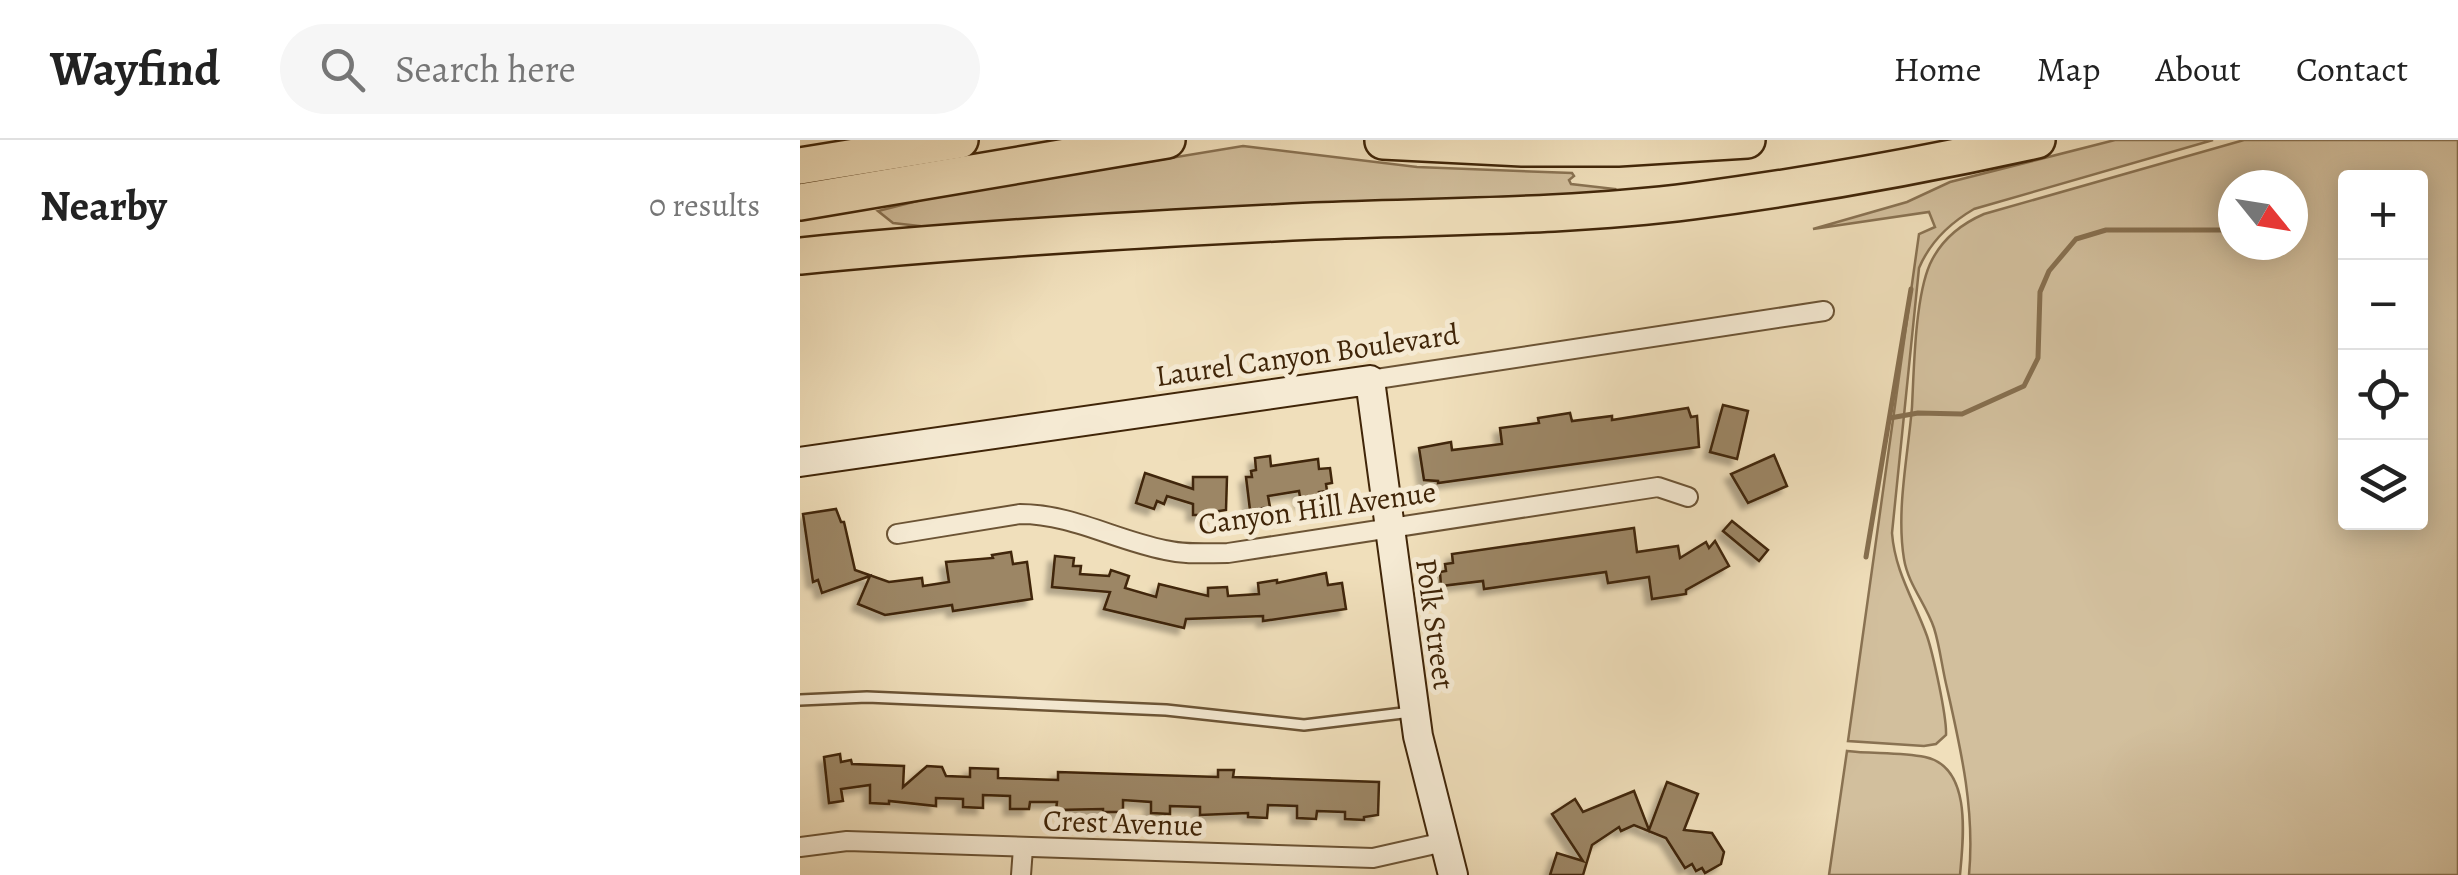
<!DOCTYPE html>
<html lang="en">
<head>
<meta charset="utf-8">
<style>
	body { margin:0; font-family:Alegreya,serif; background:#f6f6f6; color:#222 }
	.controls { position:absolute; right:30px; top:30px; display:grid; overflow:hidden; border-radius:10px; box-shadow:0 5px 25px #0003 }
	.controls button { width:90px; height:90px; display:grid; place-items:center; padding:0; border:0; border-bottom:2px solid #e0e0e0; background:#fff; color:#222; font:50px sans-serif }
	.compass { position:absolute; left:1418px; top:30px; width:90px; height:90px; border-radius:50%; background:#fff; box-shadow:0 5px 25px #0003; rotate:120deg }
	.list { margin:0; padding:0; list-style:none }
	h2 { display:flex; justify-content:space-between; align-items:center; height:130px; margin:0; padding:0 40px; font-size:42px }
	h2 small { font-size:32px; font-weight:400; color:#767676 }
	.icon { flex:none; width:55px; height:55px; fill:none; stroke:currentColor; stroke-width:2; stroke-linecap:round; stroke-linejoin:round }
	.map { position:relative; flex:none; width:1658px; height:735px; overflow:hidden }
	header { display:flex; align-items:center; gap:60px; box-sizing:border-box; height:140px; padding:0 50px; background:#fff; border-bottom:2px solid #e0e0e0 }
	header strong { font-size:48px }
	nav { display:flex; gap:55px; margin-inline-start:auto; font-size:35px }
	.search { width:700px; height:90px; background:#f6f6f6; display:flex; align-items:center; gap:25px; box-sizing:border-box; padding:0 35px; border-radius:55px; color:#767676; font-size:38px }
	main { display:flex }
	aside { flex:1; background:#fff }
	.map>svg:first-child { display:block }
	.green { fill:#d2bf9d; stroke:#897252; stroke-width:2.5; fill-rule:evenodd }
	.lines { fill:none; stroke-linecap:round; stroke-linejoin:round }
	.stream { stroke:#866f4f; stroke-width:5 }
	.building { fill:#9c8665; stroke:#402508; stroke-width:2.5; filter:url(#shadow) }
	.lane-casing { stroke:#6c5435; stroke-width:14 }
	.street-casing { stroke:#6c5435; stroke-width:22 }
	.secondary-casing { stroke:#402508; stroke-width:32 }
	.highway-casing { stroke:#402508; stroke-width:40 }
	.lane { stroke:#f5ead3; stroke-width:9 }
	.street { stroke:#f5ead3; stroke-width:18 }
	.secondary { stroke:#f5ead3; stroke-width:28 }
	.highway { stroke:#f0dfbb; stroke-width:35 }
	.labels { text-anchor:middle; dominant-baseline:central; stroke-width:10; stroke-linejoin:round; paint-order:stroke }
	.street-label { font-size:30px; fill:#402508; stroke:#f5ead3 }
</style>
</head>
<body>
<header>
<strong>Wayfind</strong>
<div class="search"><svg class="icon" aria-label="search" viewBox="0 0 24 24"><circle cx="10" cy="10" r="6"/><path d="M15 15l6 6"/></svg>Search here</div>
<nav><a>Home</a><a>Map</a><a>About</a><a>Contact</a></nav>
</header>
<main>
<aside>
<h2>Nearby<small>0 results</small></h2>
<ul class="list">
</ul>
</aside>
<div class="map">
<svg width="1658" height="735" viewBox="0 0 1658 735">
	<defs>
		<filter id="shadow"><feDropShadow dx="-6" dy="6" stdDeviation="2.5" flood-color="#0004"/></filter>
	</defs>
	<rect width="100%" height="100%" fill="#f0dfbb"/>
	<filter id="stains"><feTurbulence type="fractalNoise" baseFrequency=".002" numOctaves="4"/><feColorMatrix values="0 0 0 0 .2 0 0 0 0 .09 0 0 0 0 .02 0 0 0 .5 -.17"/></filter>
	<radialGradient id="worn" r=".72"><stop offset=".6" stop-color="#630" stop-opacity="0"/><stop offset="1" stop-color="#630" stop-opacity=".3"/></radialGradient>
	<!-- green -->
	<g class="green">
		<path d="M 1315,0 L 1413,0 L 1174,69 C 1150,83 1130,102 1119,128 L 1092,393 C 1095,432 1114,460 1127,496 C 1133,514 1147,577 1146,595 L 1136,604 L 1124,606 L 1048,601 L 1119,94 L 1135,87 L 1129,72 L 1013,89 L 1107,62 L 1150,42 Z"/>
		<path d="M 1444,0 L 1658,0 L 1658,735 L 1169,735 C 1175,670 1161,610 1147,548 C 1142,528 1140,507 1134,488 C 1126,464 1108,444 1104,419 C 1096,370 1108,316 1112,267 C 1114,228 1115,158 1130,124 C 1141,100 1161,84 1184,74 ZM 1546,38 L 1620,38 L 1620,382 L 1546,382 ZM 1433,45 L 1493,45 L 1493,105 L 1433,105 Z"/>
		<path d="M 443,6 L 617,27 L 772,33 L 774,36 L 769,40 L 771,44 L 815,49 L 814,52 L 269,77 L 128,87 L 93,83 L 78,71 L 129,58 Z"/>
		<path d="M 1047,611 C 1072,614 1100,612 1125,617 C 1173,627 1163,700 1160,735 L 1029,735 Z"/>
	</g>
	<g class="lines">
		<!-- stream -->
		<g class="stream">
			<path d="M 1090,278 L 1118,273 L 1162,274 L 1224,246 L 1238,218 L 1240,152 L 1249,131 L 1276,99 L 1306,90 L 1433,90"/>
			<path d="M 1066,417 L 1111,149"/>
		</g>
	</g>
	<!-- building -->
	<g class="building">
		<path d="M 923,265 L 948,271 L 937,319 L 910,312 Z"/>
		<path d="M 888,268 L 891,277 L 897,276 L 899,307 L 638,343 L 638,341 L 624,340 L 619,308 L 651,302 L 652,310 L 702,304 L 700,288 L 739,283 L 738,278 L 770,273 L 772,281 L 812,276 L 812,280 Z"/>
		<path d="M 974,315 L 987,346 L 948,363 L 931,334 Z"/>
		<path d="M 470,316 L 471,326 L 518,319 L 519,329 L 530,328 L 532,343 L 526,344 L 527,351 L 519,352 L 520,361 L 501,363 L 499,351 L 468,356 L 470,367 L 450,370 L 446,337 L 452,337 L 451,331 L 456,330 L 455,318 Z"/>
		<path d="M 345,333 L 393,349 L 393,337 L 427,337 L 426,370 L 412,372 L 412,375 L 393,375 L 393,364 L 367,356 L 364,364 L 357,361 L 354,369 L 336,363 Z"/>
		<path d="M 36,369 L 41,382 L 44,382 L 55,430 L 89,442 L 122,438 L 123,446 L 149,442 L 146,422 L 193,418 L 192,415 L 211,412 L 213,424 L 227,422 L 232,459 L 153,471 L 152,465 L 85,475 L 58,464 L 70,436 L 22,453 L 18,440 L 13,442 L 3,374 Z"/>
		<path d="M 932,381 L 968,410 L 959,421 L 923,391 Z"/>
		<path d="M 834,388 L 837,412 L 878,406 L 880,418 L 906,402 L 909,408 L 915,401 L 929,426 L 886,450 L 886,454 L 852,459 L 849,437 L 808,443 L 806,432 L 684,449 L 683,441 L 641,446 L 640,432 L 646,431 L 645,424 L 653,423 L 652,414 Z"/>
		<path d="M 255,416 L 274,418 L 273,426 L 281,426 L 280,434 L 309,436 L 311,430 L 329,436 L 325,448 L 356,457 L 359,444 L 408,456 L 408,448 L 427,447 L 428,456 L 459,454 L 458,443 L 477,440 L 477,443 L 526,433 L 528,445 L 542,443 L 546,469 L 463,481 L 463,476 L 386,479 L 384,488 L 304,469 L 310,452 L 252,447 Z"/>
		<path d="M 40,614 L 41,622 L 51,620 L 52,624 L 104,626 L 103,647 L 127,626 L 142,627 L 146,636 L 170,637 L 170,628 L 198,629 L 198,638 L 258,640 L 258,632 L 418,637 L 418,630 L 434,630 L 433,637 L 579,642 L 578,675 L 564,677 L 564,680 L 545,679 L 545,672 L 517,671 L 516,679 L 497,678 L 497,666 L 468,665 L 467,678 L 448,677 L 448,673 L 400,675 L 400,667 L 370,666 L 370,674 L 351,673 L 351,662 L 323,660 L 323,672 L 303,672 L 303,669 L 256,670 L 257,662 L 230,662 L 229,669 L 210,669 L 210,656 L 183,655 L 183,668 L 163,667 L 163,659 L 136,658 L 136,666 L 89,661 L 89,664 L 70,663 L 70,645 L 41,649 L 43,661 L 29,663 L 24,617 Z"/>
		<path d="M 867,642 L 898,654 L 884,690 L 912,693 L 924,712 L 921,724 L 905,733 L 902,728 L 896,731 L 892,724 L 885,728 L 866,698 L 834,685 L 821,691 L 819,687 L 792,705 L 783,735 L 750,735 L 757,713 L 783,721 L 752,674 L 775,659 L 783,672 L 834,651 L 849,690 Z"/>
	</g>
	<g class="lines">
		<!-- lane casing -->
		<g class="lane-casing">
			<path id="lane" d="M 0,560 L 67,557 L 366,570 L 504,585 L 611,572"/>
		</g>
		<!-- street casing -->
		<g class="street-casing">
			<g id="street">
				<path d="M 570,240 L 1024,171"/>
				<path d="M 97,394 L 220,374 C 271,374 315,400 365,410 C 386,415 406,413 428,413 L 858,347 L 888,357"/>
				<path d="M 0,707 L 47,701 L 573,718 L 644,702"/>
				<path d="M 221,735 L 223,708"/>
			</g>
		</g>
		<!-- secondary casing -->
		<g class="secondary-casing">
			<path id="secondary" d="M 0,322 L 570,240 L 618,596 L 653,735"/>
		</g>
		<!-- highway casing -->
		<g class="highway-casing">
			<g id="highway">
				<path d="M 583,1 L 722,8 L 818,8 L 947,0"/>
				<path d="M 0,26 L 160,0"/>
				<path d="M 0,62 L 367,0"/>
				<path d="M 0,116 C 171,99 343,89 515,81 C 641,76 768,77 893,61 C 1008,46 1124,25 1237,0"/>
			</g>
		</g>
		<!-- lane -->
		<use href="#lane" class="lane"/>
		<!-- street -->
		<use href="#street" class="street"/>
		<!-- secondary -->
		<use href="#secondary" class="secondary"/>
		<!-- highway -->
		<use href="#highway" class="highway"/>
	</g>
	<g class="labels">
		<!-- street labels -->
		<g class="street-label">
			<text transform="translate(507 215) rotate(-8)">Laurel Canyon Boulevard</text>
			<text transform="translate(517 368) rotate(-8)">Canyon Hill Avenue</text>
			<text transform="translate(635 484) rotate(82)">Polk Street</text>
			<text transform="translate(323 683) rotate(2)">Crest Avenue</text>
		</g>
	</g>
	<rect width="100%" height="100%" filter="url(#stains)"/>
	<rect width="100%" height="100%" fill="url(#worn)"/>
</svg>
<div class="controls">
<button>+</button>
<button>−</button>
<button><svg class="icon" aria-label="locate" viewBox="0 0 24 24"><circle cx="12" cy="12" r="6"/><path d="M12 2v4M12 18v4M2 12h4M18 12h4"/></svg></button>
<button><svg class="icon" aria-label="layers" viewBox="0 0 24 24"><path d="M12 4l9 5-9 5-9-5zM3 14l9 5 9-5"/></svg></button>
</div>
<svg class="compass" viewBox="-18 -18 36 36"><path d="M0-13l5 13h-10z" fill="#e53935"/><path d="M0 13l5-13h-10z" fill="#767676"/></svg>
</div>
</main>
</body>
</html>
